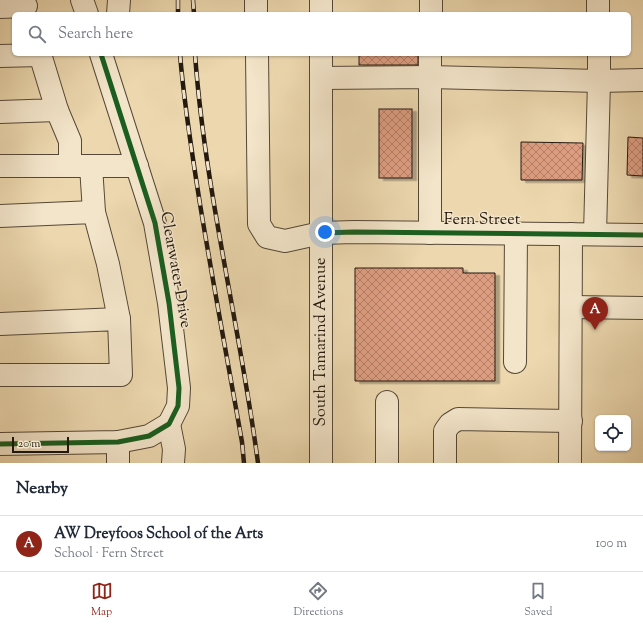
<!DOCTYPE html>
<html lang="en">
<head>
<meta charset="utf-8">
<style>
	body { margin:0; font-family:"Sorts Mill Goudy",serif; background:#f6f6f7; color:#1f2937 }
	.controls { position:absolute; right:12px; bottom:12px; display:grid; overflow:hidden; border-radius:6px; box-shadow:0 1px 3px #0004 }
	.controls button { width:36px; height:36px; display:grid; place-items:center; padding:0; border:0; border-bottom:1px solid #e0e1e3; background:#fff; color:#1f2937; font:20px sans-serif }
	.scale { position:absolute; left:12px; bottom:10px; width:57px; box-sizing:border-box; padding-left:4px; border:2px solid #23190f; border-top:0; font-size:11px; line-height:14px; white-space:nowrap; color:#23190f; -webkit-text-stroke:3px #f3e5ca; paint-order:stroke }
	.you { position:absolute; left:325px; top:232px; width:14px; height:14px; margin:-10px; border:3px solid #fff; border-radius:50%; background:#1a73e8; box-shadow:0 0 0 6px #1a73e833 }
	.badge { display:grid; place-items:center; width:26px; height:26px; border-radius:50%; background:#8f2418; color:#fff; font-size:13px; font-weight:700 }
	.pin { position:absolute; translate:-50% -33px; filter:drop-shadow(0 1px 2px #0008) }
	.pin::after { content:''; position:absolute; top:21px; width:14px; height:12px; background:inherit; clip-path:polygon(0 0,100% 0,50% 100%) }
	.list { margin:0; padding:0; list-style:none }
	h2 { display:flex; justify-content:space-between; align-items:center; height:52px; margin:0; padding:0 16px; font-size:17px }
	h2 small { font-size:13px; font-weight:400; color:#747a83 }
	.list li { display:grid; grid-template-columns:26px 1fr auto; gap:12px; align-items:center; box-sizing:border-box; height:56px; padding:0 16px; border-top:1px solid #e0e1e3 }
	.list b { display:block; font-size:15px; white-space:nowrap }
	.list p { margin:0; font-size:13px; white-space:nowrap; color:#747a83 }
	.list em { font-size:13px; font-style:normal; color:#747a83 }
	.icon { flex:none; width:22px; height:22px; fill:none; stroke:currentColor; stroke-width:2; stroke-linecap:round; stroke-linejoin:round }
	.map { position:relative; flex:none; width:643px; height:463px; overflow:hidden }
	.search { position:absolute; background:#fff; box-shadow:0 1px 3px #0004; left:12px; right:12px; top:12px; height:44px; display:flex; align-items:center; gap:10px; box-sizing:border-box; padding:0 14px; border-radius:6px; color:#747a83; font-size:15px }
	.sheet { height:108px; background:#fff }
	nav { display:flex; justify-content:space-around; align-items:center; box-sizing:border-box; height:56px; border-top:1px solid #e0e1e3; background:#fff; font-size:11px; color:#747a83 }
	nav a { display:grid; justify-items:center; gap:2px }
	nav .on { color:#8f2418 }
	.map>svg:first-child { display:block }
	.building { fill:url(#building-cross-hatch); stroke:#23190f; filter:url(#shadow) }
	.lines { fill:none; stroke-linecap:round; stroke-linejoin:round }
	.minor-casing { stroke:#554837; stroke-width:24 }
	.minor { stroke:#f3e5ca; stroke-width:22 }
	.rail-casing { stroke:#23190f; stroke-width:4.5 }
	.rail { stroke:#f3e5ca; stroke-width:3; stroke-dasharray:9; stroke-linecap:butt }
	.cycleway-casing { stroke:#f3e5ca; stroke-width:8 }
	.cycleway { stroke:#1b5e20; stroke-width:5 }
	.labels { text-anchor:middle; dominant-baseline:central; stroke-width:3; stroke-linejoin:round; paint-order:stroke }
	.street-label { font-size:16px; fill:#23190f; stroke:#f3e5ca }
</style>
</head>
<body>
<div class="map">
<svg width="643" height="463" viewBox="0 0 643 463">
	<defs>
		<pattern id="building-cross-hatch" width="8" height="8" patternUnits="userSpaceOnUse"><rect width="8" height="8" fill="#dd9d80"/><path d="M0 0l8 8M0 8l8-8" fill="none" stroke="#b37f67"/></pattern>
		<filter id="shadow"><feDropShadow dx="4.5" dy="2.5" stdDeviation="0" flood-color="#0004"/></filter>
	</defs>
	<rect width="100%" height="100%" fill="#ecd7ae"/>
	<filter id="stains"><feTurbulence type="fractalNoise" baseFrequency=".005" numOctaves="4"/><feColorMatrix values="0 0 0 0 .2 0 0 0 0 .09 0 0 0 0 .02 0 0 0 .5 -.17"/></filter>
	<radialGradient id="worn" r=".72"><stop offset=".6" stop-color="#630" stop-opacity="0"/><stop offset="1" stop-color="#630" stop-opacity=".3"/></radialGradient>
	<!-- building -->
	<g class="building">
		<rect x="359" y="54" width="59" height="11"/>
		<rect x="379" y="109" width="33" height="69"/>
		<path d="M 628,137 L 643,138 L 643,176 L 627,175 Z"/>
		<path d="M 521,142 L 583,143 L 582,180 L 521,180 Z"/>
		<path d="M 355,268 L 463,268 L 463,273 L 495,273 L 495,381 L 355,381 Z"/>
	</g>
	<g class="lines">
		<!-- minor casing -->
		<g class="minor-casing">
			<g id="minor">
				<path d="M 82,0 L 87,14"/>
				<path d="M 256,0 L 256,14"/>
				<path d="M 598,0 L 598,14"/>
				<path d="M 0,7 L 26,6"/>
				<path d="M 118,14 L 119,0"/>
				<path d="M 321,14 L 321,0"/>
				<path d="M 431,14 L 431,0"/>
				<path d="M 101,54 L 155,223 L 169,303 L 179,388 L 178,406 L 169,424"/>
				<path d="M 257,54 L 259,224 L 267,237 L 285,241 L 321,233 L 354,232 L 643,235"/>
				<path d="M 0,56 L 41,55"/>
				<path d="M 321,78 L 430,77 L 599,81 L 643,80"/>
				<path d="M 57,110 L 70,141 L 70,166"/>
				<path d="M 0,112 L 57,110 L 40,54"/>
				<path d="M 0,166 L 137,166"/>
				<path d="M 91,166 L 94,212"/>
				<path d="M 0,216 L 94,212 L 108,264 L 119,319"/>
				<path d="M 430,233 L 430,54"/>
				<path d="M 595,234 L 599,81 L 599,54"/>
				<path d="M 571,307 L 643,308"/>
				<path d="M 0,324 L 119,319 L 121,375 L 0,375"/>
				<path d="M 515,362 L 516,233"/>
				<path d="M 169,424 L 174,449 L 173,463"/>
				<path d="M 118,442 L 118,463"/>
				<path d="M 0,444 L 118,442 L 149,436 L 169,424"/>
				<path d="M 321,463 L 321,54"/>
				<path d="M 387,463 L 387,402"/>
				<path d="M 445,463 L 445,431 L 450,424 L 458,419 L 571,421"/>
				<path d="M 570,463 L 571,234"/>
			</g>
		</g>
		<!-- minor -->
		<use href="#minor" class="minor"/>
		<!-- rail casing -->
		<g class="rail-casing">
			<g id="rail">
				<path d="M 178,0 L 178,14"/>
				<path d="M 193,0 L 194,14"/>
				<path d="M 180,54 C 184,104 192,154 200,204 C 213,283 228,363 242,442 L 244,463"/>
				<path d="M 195,54 C 205,192 240,326 258,463"/>
			</g>
		</g>
		<!-- rail -->
		<use href="#rail" class="rail"/>
		<!-- cycleway casing -->
		<g class="cycleway-casing">
			<g id="cycleway">
				<path d="M 321,233 L 354,232 L 643,235"/>
				<path d="M 0,444 L 118,442 L 149,436 L 169,424 L 178,406 L 179,388 L 169,303 L 155,223 L 101,54"/>
			</g>
		</g>
		<!-- cycleway -->
		<use href="#cycleway" class="cycleway"/>
	</g>
	<g class="labels">
		<!-- street labels -->
		<g class="street-label">
			<text x="482" y="220">Fern Street</text>
			<text transform="translate(175 270) rotate(80)">Clearwater Drive</text>
			<text transform="translate(321 342) rotate(-90)">South Tamarind Avenue</text>
		</g>
	</g>
	<rect width="100%" height="100%" filter="url(#stains)"/>
	<rect width="100%" height="100%" fill="url(#worn)"/>
</svg>
<div class="controls">
<button><svg class="icon" aria-label="locate" viewBox="0 0 24 24"><circle cx="12" cy="12" r="6"/><path d="M12 2v4M12 18v4M2 12h4M18 12h4"/></svg></button>
</div>
<div class="scale">20 m</div>
<div class="you"></div>
<div class="pin badge" style="left:595px;top:330px">A</div>
<div class="search"><svg class="icon" aria-label="search" viewBox="0 0 24 24"><circle cx="10" cy="10" r="6"/><path d="M15 15l6 6"/></svg>Search here</div>
</div>
<section class="sheet">
<h2>Nearby<small></small></h2>
<ul class="list">
<li><span class="badge">A</span><div><b>AW Dreyfoos School of the Arts</b><p>School · Fern Street</p></div><em>100 m</em></li>
</ul>
</section>
<nav>
<a class="on"><svg class="icon" aria-label="map" viewBox="0 0 24 24"><path d="M3 6l6-2 6 2 6-2v14l-6 2-6-2-6 2zM9 4v14M15 6v14"/></svg>Map</a>
<a><svg class="icon" aria-label="directions" viewBox="0 0 24 24"><path d="M12 3l9 9-9 9-9-9zM9 14v-3h6M13 9l2 2-2 2"/></svg>Directions</a>
<a><svg class="icon" aria-label="saved" viewBox="0 0 24 24"><path d="M7 4h10v16l-5-4-5 4z"/></svg>Saved</a>
</nav>
</body>
</html>
